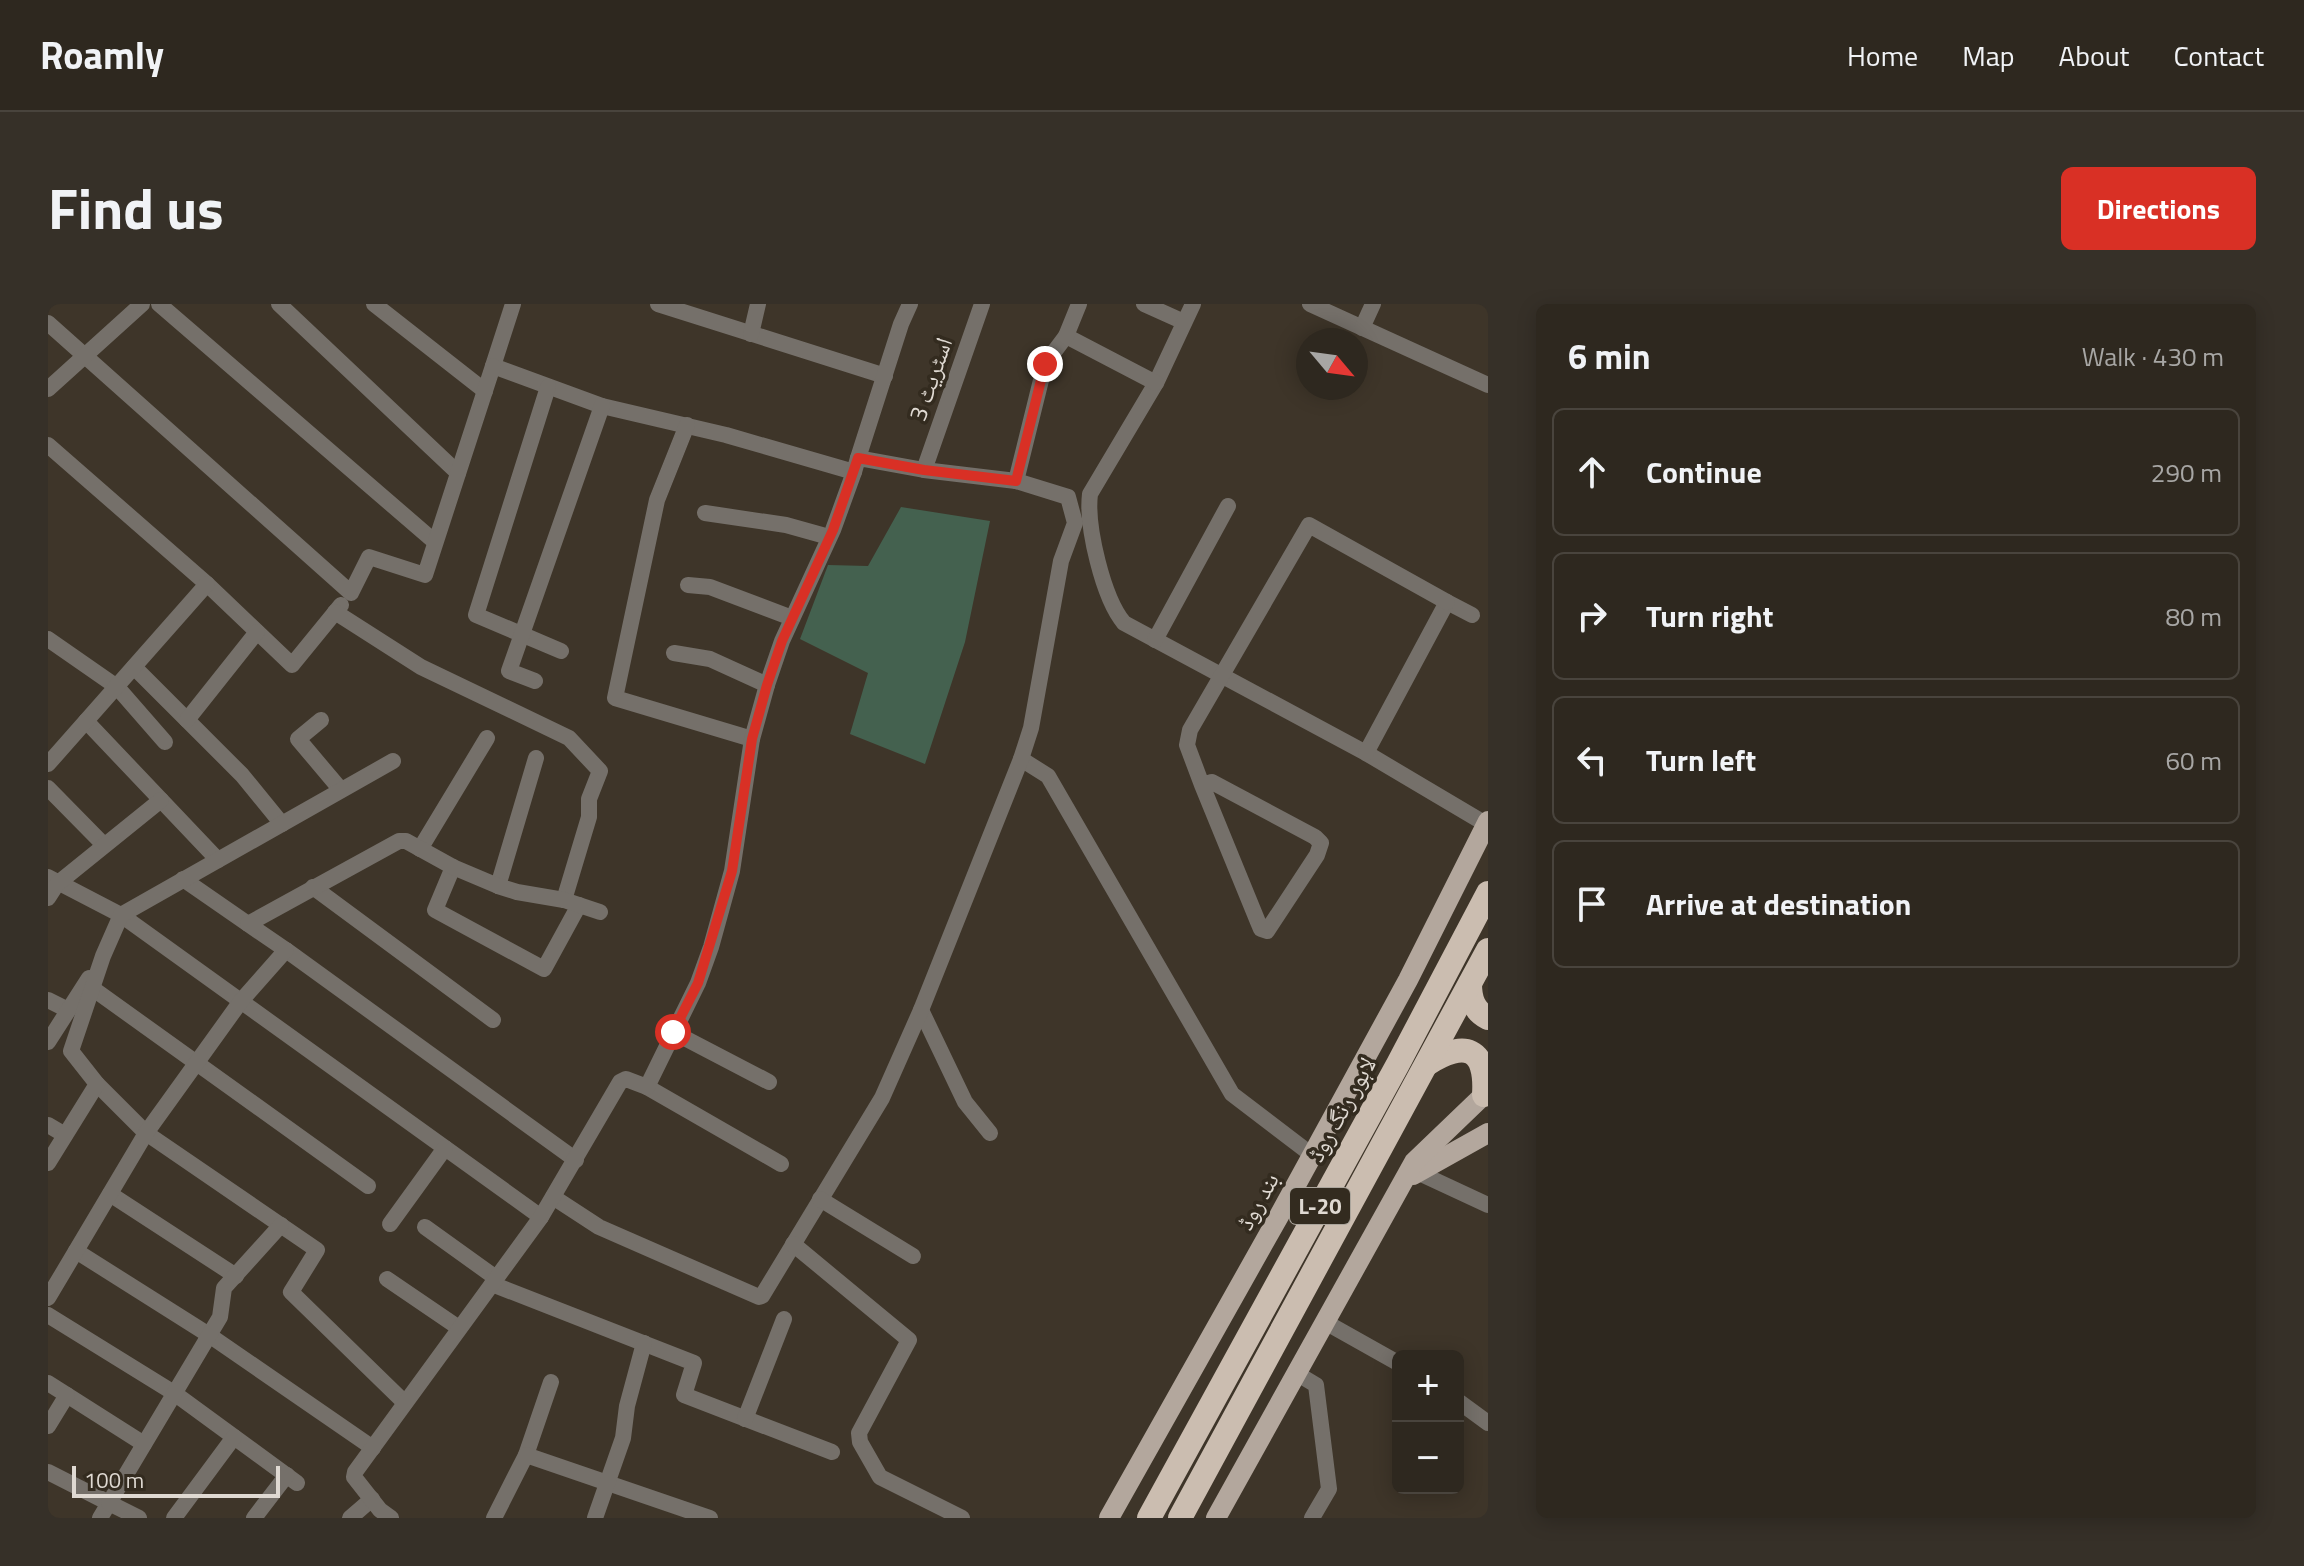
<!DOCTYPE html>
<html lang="en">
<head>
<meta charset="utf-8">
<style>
	body { margin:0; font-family:"Titillium Web","Noto Naskh Arabic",sans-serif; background:#363028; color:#f1f3f6 }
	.controls { position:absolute; right:24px; bottom:24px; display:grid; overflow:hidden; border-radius:12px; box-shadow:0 4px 20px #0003 }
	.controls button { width:72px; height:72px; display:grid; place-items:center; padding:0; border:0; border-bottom:2px solid #49443d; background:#2e281f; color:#f1f3f6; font:40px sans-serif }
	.compass { position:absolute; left:1248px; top:24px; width:72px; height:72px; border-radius:50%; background:#2e281f; box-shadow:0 4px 20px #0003; rotate:119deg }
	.scale { position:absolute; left:24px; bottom:20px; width:208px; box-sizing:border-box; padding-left:8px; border:4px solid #dfd9d2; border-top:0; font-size:22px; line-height:28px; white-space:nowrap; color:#dfd9d2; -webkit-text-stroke:6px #332b1f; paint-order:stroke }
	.stop { position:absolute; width:24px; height:24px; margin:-18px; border:6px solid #d93025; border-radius:50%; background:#fff }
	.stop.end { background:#d93025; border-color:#fff; box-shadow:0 2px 8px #0008 }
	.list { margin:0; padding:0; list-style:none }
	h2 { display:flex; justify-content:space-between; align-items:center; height:104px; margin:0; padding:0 32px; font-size:34px }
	h2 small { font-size:26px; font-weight:400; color:#a7a6a4 }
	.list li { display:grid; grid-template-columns:52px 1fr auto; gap:24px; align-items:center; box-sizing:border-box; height:128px; margin:0 16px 16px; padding:0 16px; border:2px solid #49443d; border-radius:12px }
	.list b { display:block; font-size:30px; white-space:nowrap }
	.list em { font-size:26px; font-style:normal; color:#a7a6a4 }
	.icon { flex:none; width:44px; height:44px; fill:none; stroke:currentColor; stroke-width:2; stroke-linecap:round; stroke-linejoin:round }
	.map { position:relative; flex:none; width:1440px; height:1214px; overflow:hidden; border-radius:12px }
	header { display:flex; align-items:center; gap:48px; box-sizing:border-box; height:112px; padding:0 40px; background:#2e281f; border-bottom:2px solid #49443d }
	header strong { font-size:38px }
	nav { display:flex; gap:44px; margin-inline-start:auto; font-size:28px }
	.intro { display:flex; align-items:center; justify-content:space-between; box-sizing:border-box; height:192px; padding:0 48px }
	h1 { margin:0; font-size:56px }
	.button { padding:20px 36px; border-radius:12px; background:#d93025; color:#fff; font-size:28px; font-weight:700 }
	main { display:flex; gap:48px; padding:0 48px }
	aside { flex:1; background:#2e281f; border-radius:12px; box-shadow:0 4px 20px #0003 }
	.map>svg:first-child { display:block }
	.green { fill:#44614f }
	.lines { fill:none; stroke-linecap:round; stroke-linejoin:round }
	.minor { stroke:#75706a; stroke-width:16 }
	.major { stroke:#b3a79d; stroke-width:20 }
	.highway { stroke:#cbbdb0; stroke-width:24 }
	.route { stroke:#d93025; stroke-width:10 }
	.labels { text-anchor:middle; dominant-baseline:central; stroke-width:7; stroke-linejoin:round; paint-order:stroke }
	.shield { fill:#332b1f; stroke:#aba59c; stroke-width:2 }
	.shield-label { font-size:22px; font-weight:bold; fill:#dfd9d2 }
	.street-label { font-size:24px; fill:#dfd9d2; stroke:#332b1f }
</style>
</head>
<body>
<header>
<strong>Roamly</strong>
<nav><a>Home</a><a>Map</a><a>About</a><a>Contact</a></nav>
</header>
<div class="intro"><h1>Find us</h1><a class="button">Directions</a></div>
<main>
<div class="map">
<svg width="1440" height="1214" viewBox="0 0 1440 1214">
	<rect width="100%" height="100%" fill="#3e3529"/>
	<!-- green -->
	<path class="green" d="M 853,203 L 942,217 L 917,338 L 877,460 L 802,430 L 820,369 L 752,335 L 780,261 L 820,262 Z"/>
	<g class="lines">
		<!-- minor -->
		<g class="minor">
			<path d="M 111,0 L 387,238"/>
			<path d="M 231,0 L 410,169"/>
			<path d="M 326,0 L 437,87"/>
			<path d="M 465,0 L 445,62 L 554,102 L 678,131 L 806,168 L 810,154 L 876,166 L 968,177"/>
			<path d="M 610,0 L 837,72"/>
			<path d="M 1096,0 L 1136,18"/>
			<path d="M 1145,0 L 1108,79 L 1042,190 C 1038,222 1055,294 1076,319 L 1318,449 L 1438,520"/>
			<path d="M 1262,0 L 1440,81"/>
			<path d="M 0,19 L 303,289 L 321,253 L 377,271 L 445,62"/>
			<path d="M 1314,24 L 1325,0"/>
			<path d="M 703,30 L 710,0"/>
			<path d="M 1018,32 L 1108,79"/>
			<path d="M 500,83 L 428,311 L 513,347"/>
			<path d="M 0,85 L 94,0"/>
			<path d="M 639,121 L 609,196 L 567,394 L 704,435"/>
			<path d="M 0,141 L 159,280 L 244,361 L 293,301"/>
			<path d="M 810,154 L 853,20 L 862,0"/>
			<path d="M 876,166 L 934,0"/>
			<path d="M 657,209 L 738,221 L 781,233"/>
			<path d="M 640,281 L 662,283 L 744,314"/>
			<path d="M 287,308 L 373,363 L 521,434 L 552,467 L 541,495 L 541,513 L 516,596"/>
			<path d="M 0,335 L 69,383 L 117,438"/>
			<path d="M 1107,336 L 1180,202"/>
			<path d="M 626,349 L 662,355 L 719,381"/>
			<path d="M 86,363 L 194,471 L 234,520"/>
			<path d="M 487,377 L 461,367 L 554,102"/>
			<path d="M 139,416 L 209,328"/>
			<path d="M 273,416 L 250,435 L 293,486"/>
			<path d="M 38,417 L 170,556"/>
			<path d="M 1318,449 L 1399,298 L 1424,311"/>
			<path d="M 973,455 L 1000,472 L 1184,790 L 1264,851"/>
			<path d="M 0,460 L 159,280"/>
			<path d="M 1154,481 L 1210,618 L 1213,625 L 1219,627 L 1269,551 L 1273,539 L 1267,533 L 1164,478 L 1154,481 L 1139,441 L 1142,426 L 1261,221 L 1399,298"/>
			<path d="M 0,484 L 56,541"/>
			<path d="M 372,545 L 439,434"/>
			<path d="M 405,563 L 387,606 L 496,665 L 531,601"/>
			<path d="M 0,573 L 73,611 L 493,913"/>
			<path d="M 135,575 L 200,620"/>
			<path d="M 450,582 L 488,454"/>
			<path d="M 265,583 L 445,716"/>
			<path d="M 0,594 L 9,580 L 113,496"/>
			<path d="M 238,646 L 528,856"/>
			<path d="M 44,684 L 320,882"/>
			<path d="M 0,696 L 20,706"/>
			<path d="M 873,706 L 917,798 L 942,829"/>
			<path d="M 625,728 L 721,778"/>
			<path d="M 0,738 L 41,674"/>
			<path d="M 49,780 L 98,829 L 269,946 L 243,988 L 357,1099"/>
			<path d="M 599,783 L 733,860"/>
			<path d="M 0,821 L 17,831"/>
			<path d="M 0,859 L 49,780 L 23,747 L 55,652 L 73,611 L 345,457"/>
			<path d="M 1369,868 L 1440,901"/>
			<path d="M 62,890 L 188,972"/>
			<path d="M 505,893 L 551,923 L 711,993 L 714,992 L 834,794 L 873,706 L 973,455 L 983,424 L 1013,257 L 1027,219 L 1020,193 L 968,177 L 997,60 L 1018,32 L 1031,0"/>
			<path d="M 772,895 L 865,952"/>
			<path d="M 342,920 L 397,844"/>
			<path d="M 377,923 L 448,974"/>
			<path d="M 745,940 L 861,1036 L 811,1129 L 812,1138 L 832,1173 L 914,1214"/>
			<path d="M 28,947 L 161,1031 L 325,1144"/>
			<path d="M 339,975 L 411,1024"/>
			<path d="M 444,980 L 646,1059 L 636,1091 L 784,1148"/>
			<path d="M 0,994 L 98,829 L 193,697 L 238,646 L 200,620 L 351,537 L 358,537 L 405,563 L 450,582 L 469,588 L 516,596 L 552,608"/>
			<path d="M 0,1011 L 126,1089 L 249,1179"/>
			<path d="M 1277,1018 L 1350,1059"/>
			<path d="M 1248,1069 L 1268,1081 L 1281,1185 L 1264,1214"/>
			<path d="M 0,1079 L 96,1140"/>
			<path d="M 1410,1097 L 1440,1119"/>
			<path d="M 697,1115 L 736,1015"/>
			<path d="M 0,1122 L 19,1091"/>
			<path d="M 478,1151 L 503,1078"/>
			<path d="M 0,1168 L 61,1199 L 52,1214"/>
			<path d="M 91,1214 L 61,1199 L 172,1013 L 176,984 L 233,921"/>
			<path d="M 126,1214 L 186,1133"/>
			<path d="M 206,1214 L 239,1171"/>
			<path d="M 302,1214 L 324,1195"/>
			<path d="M 343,1214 L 332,1206 L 306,1173 L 307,1168 L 493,913 L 572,778 L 578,775 L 599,783 L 650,679 L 663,643 L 684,567 L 704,435 L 719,381 L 734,337 L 785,226 L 806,168"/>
			<path d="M 446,1214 L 478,1151 L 662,1214"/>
			<path d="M 547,1214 L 575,1134 L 579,1102 L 596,1039"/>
		</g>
		<!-- major -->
		<g class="major">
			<path d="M 1365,871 L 1440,829"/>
			<path d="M 1061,1214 L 1231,912 L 1360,676 L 1440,517"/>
			<path d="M 1168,1214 L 1366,858 L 1440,787"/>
		</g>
		<!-- highway -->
		<g class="highway">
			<path d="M 1422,680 C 1422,695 1426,707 1440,714"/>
			<path d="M 1379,760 C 1417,736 1439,743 1436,791"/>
			<path d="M 1101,1214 L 1350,760 L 1440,589"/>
			<path d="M 1132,1214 L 1440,646"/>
		</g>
	</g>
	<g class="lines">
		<!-- route -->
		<path class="route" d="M 625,728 L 650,679 L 684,567 L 704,435 L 719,381 L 734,337 L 785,226 L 810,154 L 876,166 L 968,177 L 997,60"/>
	</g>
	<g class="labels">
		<!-- shield labels -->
		<rect class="shield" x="1242" y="884" width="60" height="36" rx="6"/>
		<g class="shield-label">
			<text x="1272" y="902">L-20</text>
		</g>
		<!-- street labels -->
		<g class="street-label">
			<text transform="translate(882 75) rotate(-71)">اسٹریٹ 3</text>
			<text transform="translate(1293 805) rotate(-61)">لاہور رنگ روڈ</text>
			<text transform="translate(1209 897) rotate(-61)">بند روڈ</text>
		</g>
	</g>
</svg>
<div class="controls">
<button>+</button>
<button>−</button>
</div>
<svg class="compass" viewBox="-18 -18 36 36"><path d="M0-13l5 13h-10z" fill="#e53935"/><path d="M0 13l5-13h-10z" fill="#a7a6a4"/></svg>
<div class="scale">100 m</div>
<div class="stop" style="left:625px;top:728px"></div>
<div class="stop end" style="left:997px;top:60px"></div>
</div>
<aside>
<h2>6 min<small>Walk · 430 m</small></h2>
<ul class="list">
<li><svg class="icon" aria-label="ahead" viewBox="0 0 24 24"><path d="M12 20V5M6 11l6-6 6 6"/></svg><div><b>Continue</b></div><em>290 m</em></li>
<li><svg class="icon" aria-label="right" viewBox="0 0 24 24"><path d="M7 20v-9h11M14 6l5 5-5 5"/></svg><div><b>Turn right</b></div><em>80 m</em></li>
<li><svg class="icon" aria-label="left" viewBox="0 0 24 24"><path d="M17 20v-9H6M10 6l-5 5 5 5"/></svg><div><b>Turn left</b></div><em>60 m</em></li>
<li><svg class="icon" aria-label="arrive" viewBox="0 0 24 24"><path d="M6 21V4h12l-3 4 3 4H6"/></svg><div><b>Arrive at destination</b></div></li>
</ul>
</aside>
</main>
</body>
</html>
